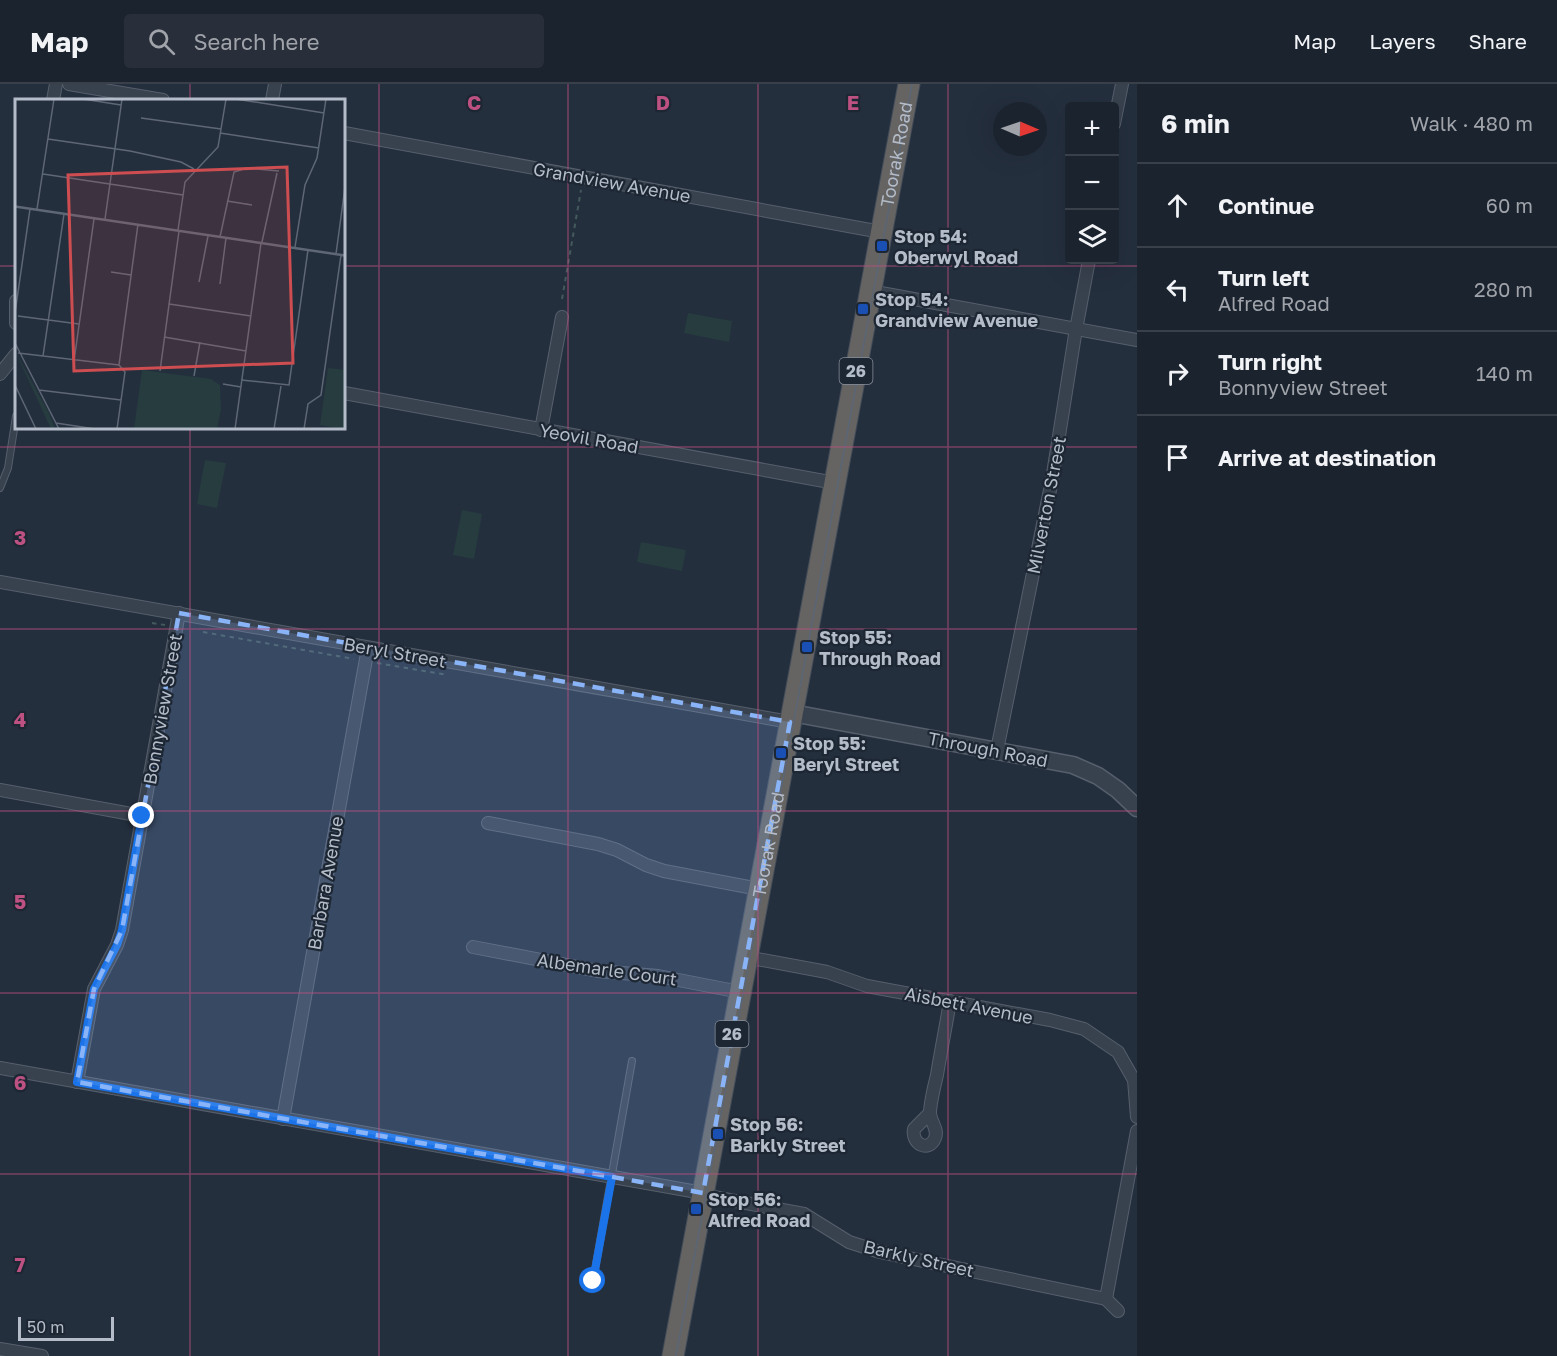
<!DOCTYPE html>
<html lang="en">
<head>
<meta charset="utf-8">
<style>
	body { margin:0; font-family:"Golos Text",sans-serif; background:#282f3a; color:#f1f3f6 }
	.controls { position:absolute; right:18px; top:18px; display:grid; overflow:hidden; border-radius:6px; box-shadow:0 6px 24px #0002 }
	.controls button { width:54px; height:54px; display:grid; place-items:center; padding:0; border:0; border-bottom:2px solid #39404a; background:#1b232e; color:#f1f3f6; font:30px sans-serif }
	.compass { position:absolute; left:993px; top:18px; width:54px; height:54px; border-radius:50%; background:#1b232e; box-shadow:0 6px 24px #0002; rotate:92deg }
	.scale { position:absolute; left:18px; bottom:15px; width:96px; box-sizing:border-box; padding-left:6px; border:3px solid #b4bcc9; border-top:0; font-size:16px; line-height:21px; white-space:nowrap; color:#b4bcc9; -webkit-text-stroke:4px #1d2633; paint-order:stroke }
	.stop { position:absolute; width:18px; height:18px; margin:-14px; border:4px solid #1a73e8; border-radius:50%; background:#fff }
	.stop.end { background:#1a73e8; border-color:#fff; box-shadow:0 2px 6px #0008 }
	.list { margin:0; padding:0; list-style:none }
	h2 { display:flex; justify-content:space-between; align-items:center; height:78px; margin:0; padding:0 24px; font-size:26px }
	h2 small { font-size:20px; font-weight:400; color:#a0a4aa }
	.list li { display:grid; grid-template-columns:39px 1fr auto; gap:18px; align-items:center; box-sizing:border-box; height:84px; padding:0 24px; border-top:2px solid #39404a }
	.list b { display:block; font-size:22px; white-space:nowrap }
	.list p { margin:0; font-size:20px; white-space:nowrap; color:#a0a4aa }
	.list em { font-size:20px; font-style:normal; color:#a0a4aa }
	.icon { flex:none; width:33px; height:33px; fill:none; stroke:currentColor; stroke-width:2; stroke-linecap:round; stroke-linejoin:round }
	.map { position:relative; flex:none; width:1137px; height:1272px; overflow:hidden }
	header { display:flex; align-items:center; gap:36px; box-sizing:border-box; height:84px; padding:0 30px; background:#1b232e; border-bottom:2px solid #39404a }
	header strong { font-size:28px }
	nav { display:flex; gap:33px; margin-inline-start:auto; font-size:21px }
	.search { width:420px; height:54px; background:#282f3a; display:flex; align-items:center; gap:15px; box-sizing:border-box; padding:0 21px; border-radius:6px; color:#a0a4aa; font-size:22px }
	main { display:flex }
	aside { flex:1; background:#1b232e }
	.map>svg:first-child { display:block }
	.green { fill:#263c3f }
	.lines { fill:none; stroke-linecap:round; stroke-linejoin:round }
	.service-casing { stroke:#565f6c; stroke-width:8 }
	.minor-casing { stroke:#565f6c; stroke-width:14 }
	.tertiary-casing { stroke:#565f6c; stroke-width:19 }
	.trunk-casing { stroke:#434c59; stroke-width:23 }
	.path { stroke:#44595c; stroke-width:2; stroke-dasharray:4.5 4.5; stroke-linecap:butt }
	.service { stroke:#38414e; stroke-width:6 }
	.minor { stroke:#38414e; stroke-width:12 }
	.tertiary { stroke:#38414e; stroke-width:16 }
	.trunk { stroke:#656462; stroke-width:21 }
	.tram { stroke:#5a6575; stroke-width:1.5 }
	.route { stroke:#1a73e8; stroke-width:8 }
	.marked { fill:#8ab4f8; fill-opacity:0.2; stroke:#8ab4f8; stroke-width:4.5; stroke-dasharray:12 8; stroke-linejoin:round }
	.grid { fill:none; stroke:#bd5182; stroke-width:1.5; stroke-opacity:0.55 }
	.transit-dot { fill:#1a4fb4; stroke:#1d2633; stroke-width:2 }
	.labels { text-anchor:middle; dominant-baseline:central; stroke-width:4.5; stroke-linejoin:round; paint-order:stroke }
	.shield { fill:#1d2633; stroke:#878f9c; stroke-width:1.5 }
	.shield-label { font-size:16px; font-weight:bold; fill:#b4bcc9 }
	.street-label { font-size:18px; fill:#b4bcc9; stroke:#1d2633 }
	.poi-label { font-size:18px; font-weight:bold; fill:#b4bcc9; stroke:#1d2633; text-anchor:start }
	.inset-road { fill:none; stroke:#5e6776; stroke-width:1.5 }
	.view { fill:#ce4d50; fill-opacity:0.15; stroke:#ce4d50; stroke-width:3 }
	.inset-edge { fill:none; stroke:#b4bcc9; stroke-width:3 }
	.grid-label { font-size:20px; text-anchor:middle; font-weight:bold; fill:#bd5182; stroke:#1d2633; stroke-width:4.5; stroke-linejoin:round; paint-order:stroke }
</style>
</head>
<body>
<header>
<strong>Map</strong>
<div class="search"><svg class="icon" aria-label="search" viewBox="0 0 24 24"><circle cx="10" cy="10" r="6"/><path d="M15 15l6 6"/></svg>Search here</div>
<nav><a>Map</a><a>Layers</a><a>Share</a></nav>
</header>
<main>
<div class="map">
<svg width="1137" height="1272" viewBox="0 0 1137 1272">
	<rect width="100%" height="100%" fill="#242f3e"/>
	<!-- green -->
	<g class="green">
		<path d="M 688,229 L 732,237 L 729,258 L 684,249 Z"/>
		<path d="M 205,376 L 226,379 L 217,424 L 197,420 Z"/>
		<path d="M 462,426 L 482,430 L 474,475 L 453,471 Z"/>
		<path d="M 641,458 L 686,466 L 682,487 L 637,478 Z"/>
	</g>
	<g class="lines">
		<!-- service casing -->
		<g class="service-casing">
			<g id="service">
				<path d="M 0,404 L 8,384 L 16,332"/>
				<path d="M 593,1197 L 632,977"/>
			</g>
		</g>
		<!-- minor casing -->
		<g class="minor-casing">
			<g id="minor">
				<path d="M 69,0 L 163,16"/>
				<path d="M 53,16 L 56,0"/>
				<path d="M 272,16 L 275,0"/>
				<path d="M 1114,40 L 1122,0"/>
				<path d="M 344,49 L 881,148"/>
				<path d="M 870,207 L 1137,256"/>
				<path d="M 16,217 L 16,239"/>
				<path d="M 0,290 L 16,270"/>
				<path d="M 344,309 L 835,399"/>
				<path d="M 541,346 L 562,233"/>
				<path d="M 0,498 L 790,638"/>
				<path d="M 997,666 L 1052,396 L 1075,251 L 1089,176"/>
				<path d="M 0,706 L 142,732"/>
				<path d="M 488,739 L 598,760 L 617,766 L 646,781 L 664,787 L 759,805"/>
				<path d="M 473,863 L 598,887 L 658,892 L 740,908"/>
				<path d="M 746,873 L 827,888 L 867,902 L 1050,936 L 1084,945 L 1118,968 L 1134,996 L 1137,1033"/>
				<path d="M 0,984 L 703,1109"/>
				<path d="M 77,998 L 94,905 L 117,861 L 122,846 L 179,529"/>
				<path d="M 929,1030 L 914,1045 C 911,1060 929,1069 935,1054 C 939,1045 929,1036 930,1027 C 931,1015 934,1003 937,991 C 941,966 946,942 950,917"/>
				<path d="M 283,1035 L 368,564"/>
				<path d="M 703,1111 L 804,1130 L 849,1158 L 880,1168 L 1106,1215"/>
				<path d="M 1118,1227 L 1106,1215 L 1137,1047"/>
				<path d="M 0,1265 L 42,1272"/>
			</g>
		</g>
		<!-- tertiary casing -->
		<g class="tertiary-casing">
			<path id="tertiary" d="M 792,629 L 1073,681 L 1098,692 L 1118,706 L 1137,724"/>
		</g>
		<!-- trunk casing -->
		<g class="trunk-casing">
			<g id="trunk">
				<path id="s1" d="M 673,1272 L 909,0"/>
			</g>
		</g>
		<!-- path -->
		<g class="path">
			<path d="M 562,215 L 581,106"/>
			<path d="M 152,539 L 165,541"/>
			<path d="M 203,548 L 354,575"/>
			<path d="M 377,579 L 448,591"/>
		</g>
		<!-- service -->
		<use href="#service" class="service"/>
		<!-- minor -->
		<use href="#minor" class="minor"/>
		<!-- tertiary -->
		<use href="#tertiary" class="tertiary"/>
		<!-- trunk -->
		<use href="#trunk" class="trunk"/>
		<!-- tram -->
		<path class="tram" d="M 676,1272 L 912,0"/>
	</g>
	<g class="lines">
		<!-- route -->
		<path class="route" d="M 142,732 L 122,846 L 117,861 L 94,905 L 77,998 L 612,1093 L 593,1197"/>
	</g>
	<!-- marked area -->
	<path class="marked" d="M 179,529 L 790,638 L 703,1109 L 77,998 L 94,905 L 122,846 Z"/>
	<!-- grid -->
	<path class="grid" d="M 190,0 L 190,16M 379,0 L 379,1272M 568,0 L 568,1272M 758,0 L 758,1272M 948,0 L 948,1272M 0,182 L 16,182M 344,182 L 1137,182M 190,344 L 190,1272M 0,363 L 1137,363M 0,545 L 1137,545M 0,727 L 1137,727M 0,909 L 1137,909M 0,1090 L 1137,1090"/>
	<!-- markers -->
	<g class="transit-dot">
		<rect x="876" y="156" width="12" height="12" rx="3"/>
		<rect x="857" y="219" width="12" height="12" rx="3"/>
		<rect x="801" y="557" width="12" height="12" rx="3"/>
		<rect x="775" y="663" width="12" height="12" rx="3"/>
		<rect x="712" y="1044" width="12" height="12" rx="3"/>
		<rect x="690" y="1119" width="12" height="12" rx="3"/>
	</g>
	<g class="labels">
		<!-- shield labels -->
		<g class="shield">
			<rect x="839.5" y="274" width="33" height="26" rx="4.5"/>
			<rect x="715.5" y="937" width="33" height="26" rx="4.5"/>
		</g>
		<g class="shield-label">
			<text x="856" y="287">26</text>
			<text x="732" y="950">26</text>
		</g>
		<!-- street labels -->
		<g class="street-label">
			<text stroke="none"><textPath href="#s1" startOffset="1222">Toorak Road</textPath></text>
			<text transform="translate(612 98) rotate(10)">Grandview Avenue</text>
			<text transform="translate(589 354) rotate(10)">Yeovil Road</text>
			<text transform="translate(1046 421) rotate(-79)">Milverton Street</text>
			<text transform="translate(395 568) rotate(10)">Beryl Street</text>
			<text transform="translate(162 625) rotate(-80)">Bonnyview Street</text>
			<text transform="translate(988 665) rotate(11)">Through Road</text>
			<text stroke="none"><textPath href="#s1" startOffset="520">Toorak Road</textPath></text>
			<text transform="translate(325 799) rotate(-80)">Barbara Avenue</text>
			<text transform="translate(607 885) rotate(8)">Albemarle Court</text>
			<text transform="translate(969 921) rotate(11)">Aisbett Avenue</text>
			<text transform="translate(919 1174) rotate(13)">Barkly Street</text>
		</g>
		<!-- poi labels -->
		<g class="poi-label">
			<text x="894" y="152">Stop 54:<tspan x="894" dy="21">Oberwyl Road</tspan></text>
			<text x="875" y="215">Stop 54:<tspan x="875" dy="21">Grandview Avenue</tspan></text>
			<text x="819" y="553">Stop 55:<tspan x="819" dy="21">Through Road</tspan></text>
			<text x="793" y="659">Stop 55:<tspan x="793" dy="21">Beryl Street</tspan></text>
			<text x="730" y="1040">Stop 56:<tspan x="730" dy="21">Barkly Street</tspan></text>
			<text x="708" y="1115">Stop 56:<tspan x="708" dy="21">Alfred Road</tspan></text>
		</g>
	</g>
	<!-- overview -->
	<g transform="translate(15 15)">
		<rect width="330" height="330" fill="#242f3e"/>
		<path d="M 0,252 L 34,314 L 40,330 L 36,330 ZM 313,269 L 330,271 L 330,330 L 305,326 ZM 127,271 L 196,280 L 205,286 L 206,311 L 202,330 L 119,330 Z" fill="#263c3f"/>
		<path class="inset-road" d="M 68,0 L 106,6M 221,0 L 309,14M 126,19 L 206,30M 205,34 L 304,49M 33,40 L 115,52 L 166,63 L 179,70M 28,75 L 168,96M 212,102 L 237,106 L 231,105M 0,107 L 330,156M 0,108 L 330,157M 22,110 L 39,0M 90,120 L 107,0M 163,131 L 170,83 L 203,48 L 211,0M 205,138 L 219,73 L 232,69 L 264,72M 247,143 L 262,74M 280,148 L 290,86 L 302,59 L 311,0M 321,155 L 330,88M 96,173 L 116,176M 184,183 L 193,137M 205,185 L 211,139M 154,205 L 236,217M 0,214 L 15,110M 3,217 L 64,225M 149,238 L 231,252M 0,244 L 44,330M 3,254 L 104,266M 28,257 L 49,115M 59,262 L 79,120M 104,266 L 123,125M 145,272 L 164,132M 179,277 L 185,243M 226,281 L 274,286 L 293,151M 208,285 L 226,288M 0,286 L 21,330M 24,291 L 106,301M 41,324 L 80,330M 102,330 L 110,273 L 104,266M 220,330 L 246,144M 259,330 L 266,287M 289,330 L 293,305 L 306,296 L 326,156"/>
		<path class="view" d="M 272,68 L 278,264 L 59,272 L 53,76 Z"/>
		<rect width="330" height="330" class="inset-edge"/>
	</g>
	<g class="grid-label">
		<text x="474" y="26">C</text>
		<text x="663" y="26">D</text>
		<text x="853" y="26">E</text>
		<text x="20" y="461">3</text>
		<text x="20" y="643">4</text>
		<text x="20" y="825">5</text>
		<text x="20" y="1006">6</text>
		<text x="20" y="1188">7</text>
	</g>
</svg>
<div class="controls">
<button>+</button>
<button>−</button>
<button><svg class="icon" aria-label="layers" viewBox="0 0 24 24"><path d="M12 4l9 5-9 5-9-5zM3 14l9 5 9-5"/></svg></button>
</div>
<svg class="compass" viewBox="-18 -18 36 36"><path d="M0-13l5 13h-10z" fill="#e53935"/><path d="M0 13l5-13h-10z" fill="#a0a4aa"/></svg>
<div class="scale">50 m</div>
<div class="stop" style="left:593px;top:1197px"></div>
<div class="stop end" style="left:142px;top:732px"></div>
</div>
<aside>
<h2>6 min<small>Walk · 480 m</small></h2>
<ul class="list">
<li><svg class="icon" aria-label="ahead" viewBox="0 0 24 24"><path d="M12 20V5M6 11l6-6 6 6"/></svg><div><b>Continue</b></div><em>60 m</em></li>
<li><svg class="icon" aria-label="left" viewBox="0 0 24 24"><path d="M17 20v-9H6M10 6l-5 5 5 5"/></svg><div><b>Turn left</b><p>Alfred Road</p></div><em>280 m</em></li>
<li><svg class="icon" aria-label="right" viewBox="0 0 24 24"><path d="M7 20v-9h11M14 6l5 5-5 5"/></svg><div><b>Turn right</b><p>Bonnyview Street</p></div><em>140 m</em></li>
<li><svg class="icon" aria-label="arrive" viewBox="0 0 24 24"><path d="M6 21V4h12l-3 4 3 4H6"/></svg><div><b>Arrive at destination</b></div></li>
</ul>
</aside>
</main>
</body>
</html>
